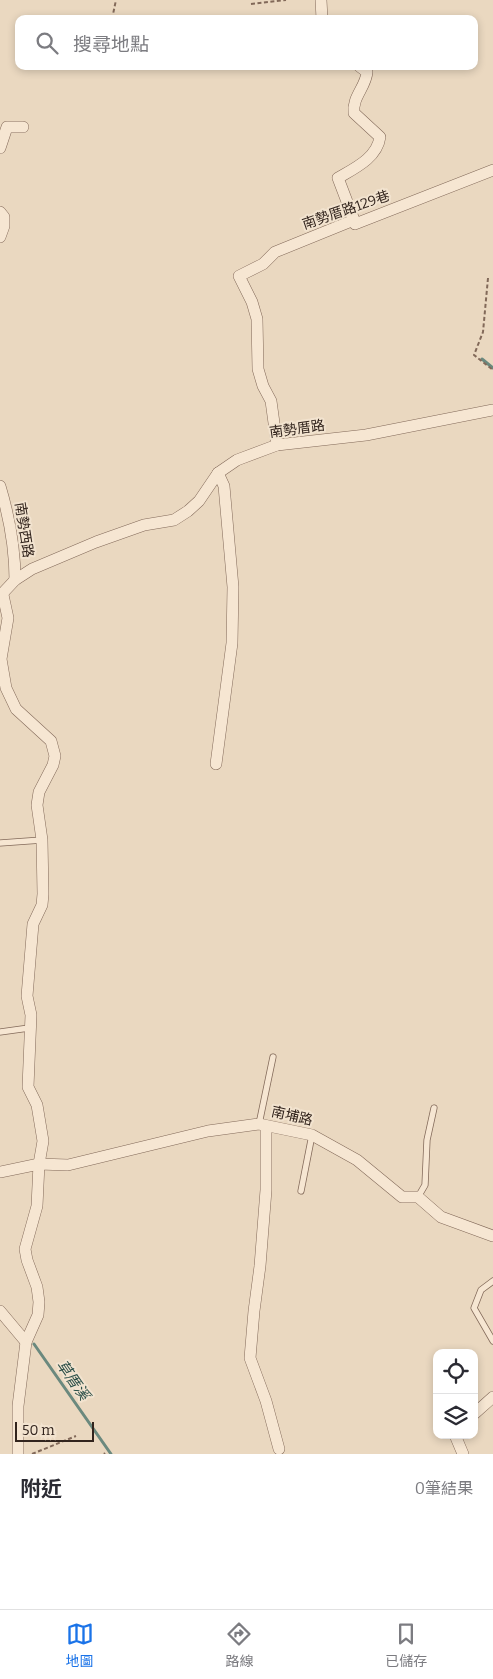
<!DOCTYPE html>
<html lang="zh-TW">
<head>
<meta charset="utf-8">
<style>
	body { margin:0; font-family:Bitter,"Noto Sans TC",serif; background:#f7f7f7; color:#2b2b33 }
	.controls { position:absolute; right:15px; bottom:15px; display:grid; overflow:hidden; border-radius:10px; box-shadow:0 2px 8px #0003 }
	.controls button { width:45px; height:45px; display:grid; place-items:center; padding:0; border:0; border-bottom:1px solid #e1e1e2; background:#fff; color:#2b2b33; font:25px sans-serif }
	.scale { position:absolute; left:15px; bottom:12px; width:79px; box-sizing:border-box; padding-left:5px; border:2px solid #32241d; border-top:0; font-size:14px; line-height:18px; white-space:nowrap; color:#32241d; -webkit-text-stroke:4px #f2e3cf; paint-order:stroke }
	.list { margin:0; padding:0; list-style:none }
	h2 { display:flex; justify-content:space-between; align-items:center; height:65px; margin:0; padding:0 20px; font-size:21px }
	h2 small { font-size:16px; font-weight:400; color:#7c7c81 }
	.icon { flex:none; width:28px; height:28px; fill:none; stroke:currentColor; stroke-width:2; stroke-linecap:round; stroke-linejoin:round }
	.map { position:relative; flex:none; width:493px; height:1454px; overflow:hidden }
	.search { position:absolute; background:#fff; box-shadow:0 2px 8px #0003; left:15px; right:15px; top:15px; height:55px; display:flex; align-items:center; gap:12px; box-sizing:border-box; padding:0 18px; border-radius:10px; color:#7c7c81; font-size:19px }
	.sheet { height:155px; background:#fff }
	nav { display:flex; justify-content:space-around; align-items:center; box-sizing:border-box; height:70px; border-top:1px solid #e1e1e2; background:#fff; font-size:14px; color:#7c7c81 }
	nav a { display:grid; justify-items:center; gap:2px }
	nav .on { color:#1a73e8 }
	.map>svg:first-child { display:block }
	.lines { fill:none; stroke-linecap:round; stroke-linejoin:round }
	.stream { stroke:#6b897e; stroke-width:3 }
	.service-casing { stroke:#826959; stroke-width:7 }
	.minor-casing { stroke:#826959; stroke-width:12 }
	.path { stroke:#826959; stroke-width:2; stroke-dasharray:4 2.5; stroke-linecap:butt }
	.service { stroke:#f6e6d2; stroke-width:5.5 }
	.minor { stroke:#f6e6d2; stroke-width:11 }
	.labels { text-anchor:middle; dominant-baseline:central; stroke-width:4; stroke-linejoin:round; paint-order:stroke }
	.street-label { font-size:14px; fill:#32241d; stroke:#f2e3cf }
	.water-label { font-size:15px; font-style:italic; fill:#2d514a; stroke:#f2e3cf }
</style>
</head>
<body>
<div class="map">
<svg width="493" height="1454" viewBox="0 0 493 1454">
	<rect width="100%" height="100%" fill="#ead8c0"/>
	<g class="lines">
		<!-- stream -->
		<g class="stream">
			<path d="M 482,359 L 493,368"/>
			<path d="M 34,1344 L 111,1454"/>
		</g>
		<!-- service casing -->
		<g class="service-casing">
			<g id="service">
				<path d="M 0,843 L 42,840"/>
				<path d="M 0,1032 L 29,1028"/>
				<path d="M 259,1124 L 273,1057"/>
				<path d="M 301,1191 L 312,1135"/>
				<path d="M 418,1197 L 425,1185 L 427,1140 L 434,1108"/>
				<path d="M 493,1281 L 481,1290 L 474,1308 L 493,1341"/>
			</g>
		</g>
		<!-- minor casing -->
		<g class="minor-casing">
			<g id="minor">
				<path d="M 321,0 L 322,19"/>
				<path d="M 0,148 L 7,127 L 23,127"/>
				<path d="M 0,212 L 4,217 L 4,226 L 0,237"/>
				<path d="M 354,220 L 338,178 C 355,168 377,158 380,137 L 354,113 C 352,97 366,87 367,72 L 359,66"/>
				<path d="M 277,445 L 271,401 L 263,386 L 258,369 L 257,319 L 252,302 L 239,276 L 263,264 L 275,252 L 354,220 L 355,224 L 493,170"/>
				<path d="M 0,486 C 9,516 15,549 15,580"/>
				<path d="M 3,595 L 8,618 L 1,659 L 6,688 L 16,709 L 51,741 L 55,756 L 53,765 L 39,792 L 37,805 L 42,840 L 43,894 L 42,905 L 33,924 L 27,996 L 31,1015 L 28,1087 L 37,1105 L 43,1141 L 39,1164 L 37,1206 L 25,1249 L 27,1260 L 37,1287 L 39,1302 L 38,1315 L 26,1342 L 18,1406 L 18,1454"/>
				<path d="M 0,596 L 15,580 L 32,569 L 96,542 L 144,525 L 174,520 L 188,511 L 199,501 L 218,473 L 237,460 L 277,445 L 366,435 L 493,410"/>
				<path d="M 216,764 L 232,643 L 233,587 L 224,486 L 218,473"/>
				<path d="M 266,1126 L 266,1190 L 260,1266 L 254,1311 L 250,1358 L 266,1401 L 279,1449"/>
				<path d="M 0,1172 L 39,1164 L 68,1165 L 208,1131 L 259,1124 L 312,1135 L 357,1160 L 402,1197 L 418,1197 L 441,1217 L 493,1236"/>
				<path d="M 0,1311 L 26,1342"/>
				<path d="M 474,1414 L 493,1397"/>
				<path d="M 455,1435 L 463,1454"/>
			</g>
		</g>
		<!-- path -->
		<g class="path">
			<path d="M 251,4 L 286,0"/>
			<path d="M 112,19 L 116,0"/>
			<path d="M 488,278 L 483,332 L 474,355 L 493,370"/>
			<path d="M 32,1454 L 76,1436"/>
			<path d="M 104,1454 L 105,1453"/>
		</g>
		<!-- service -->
		<use href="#service" class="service"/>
		<!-- minor -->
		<use href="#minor" class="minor"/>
	</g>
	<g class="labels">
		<!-- street labels -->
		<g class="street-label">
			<text transform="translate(346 210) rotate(-19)">南勢厝路129巷</text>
			<text transform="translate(297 429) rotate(-8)">南勢厝路</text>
			<text transform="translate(24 530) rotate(81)">南勢西路</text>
			<text transform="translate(292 1116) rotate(13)">南埔路</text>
		</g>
		<!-- water labels -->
		<g class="water-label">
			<text transform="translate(73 1380) rotate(55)">草厝溪</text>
		</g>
	</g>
</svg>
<div class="controls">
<button><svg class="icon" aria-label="locate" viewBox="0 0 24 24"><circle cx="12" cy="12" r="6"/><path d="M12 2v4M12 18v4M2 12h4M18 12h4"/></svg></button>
<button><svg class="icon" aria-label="layers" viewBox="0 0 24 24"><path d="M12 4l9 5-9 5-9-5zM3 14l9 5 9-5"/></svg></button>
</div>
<div class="scale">50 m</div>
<div class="search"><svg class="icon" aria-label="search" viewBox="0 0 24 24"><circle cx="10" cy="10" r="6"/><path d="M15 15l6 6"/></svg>搜尋地點</div>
</div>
<section class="sheet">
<h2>附近<small>0筆結果</small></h2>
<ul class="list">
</ul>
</section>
<nav>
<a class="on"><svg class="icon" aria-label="map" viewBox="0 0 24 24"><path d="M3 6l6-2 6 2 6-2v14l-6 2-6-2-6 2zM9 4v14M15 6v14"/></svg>地圖</a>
<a><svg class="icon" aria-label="directions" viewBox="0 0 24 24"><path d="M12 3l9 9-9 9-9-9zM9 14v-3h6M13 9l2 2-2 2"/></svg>路線</a>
<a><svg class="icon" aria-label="saved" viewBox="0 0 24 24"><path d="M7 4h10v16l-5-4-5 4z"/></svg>已儲存</a>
</nav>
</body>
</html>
